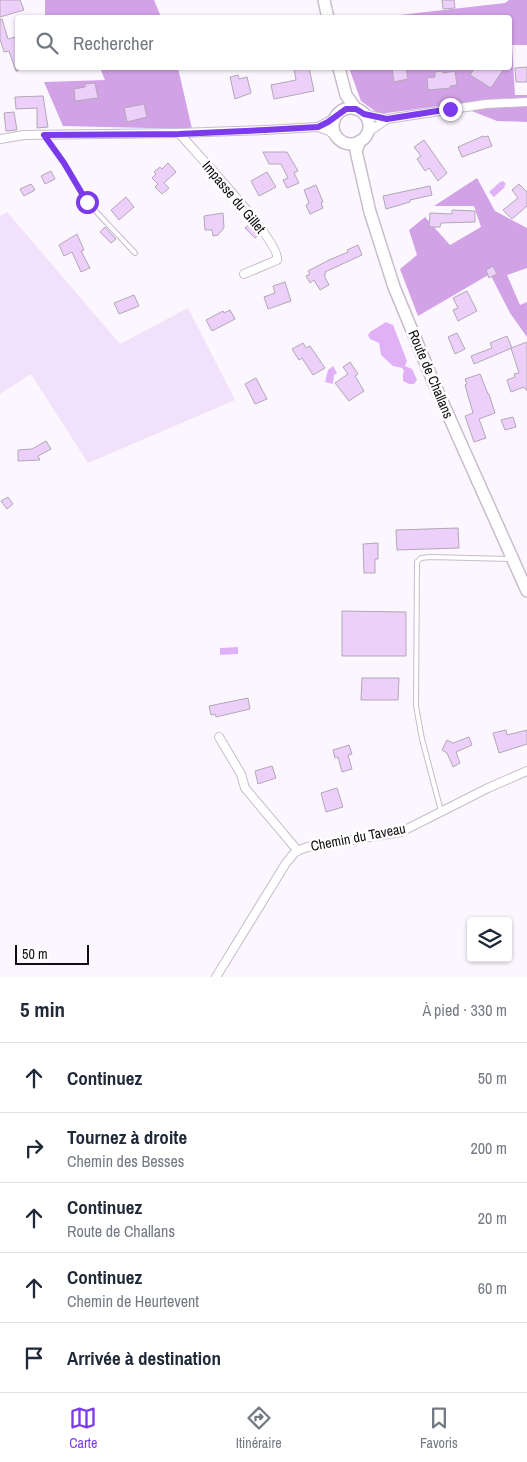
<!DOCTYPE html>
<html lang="fr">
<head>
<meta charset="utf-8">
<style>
	body { margin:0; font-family:"Archivo Narrow",sans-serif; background:#f2f2f3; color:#1f2937 }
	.controls { position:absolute; right:15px; bottom:15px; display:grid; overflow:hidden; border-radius:5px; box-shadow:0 1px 4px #0004 }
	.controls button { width:45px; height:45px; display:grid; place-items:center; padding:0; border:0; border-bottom:1px solid #e0e1e3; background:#fff; color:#1f2937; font:25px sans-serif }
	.scale { position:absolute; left:15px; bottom:12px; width:74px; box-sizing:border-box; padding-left:5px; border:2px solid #100c12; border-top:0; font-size:14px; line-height:18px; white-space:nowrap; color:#100c12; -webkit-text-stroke:4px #fff; paint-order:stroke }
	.stop { position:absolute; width:15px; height:15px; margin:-11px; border:4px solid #7c3aed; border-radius:50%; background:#fff }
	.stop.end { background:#7c3aed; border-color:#fff; box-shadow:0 1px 5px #0008 }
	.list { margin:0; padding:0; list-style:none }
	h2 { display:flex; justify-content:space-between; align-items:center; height:65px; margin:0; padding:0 20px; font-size:21px }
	h2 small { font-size:16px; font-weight:400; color:#747a83 }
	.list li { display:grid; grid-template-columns:32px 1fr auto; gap:15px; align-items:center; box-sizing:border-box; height:70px; padding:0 20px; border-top:1px solid #e0e1e3 }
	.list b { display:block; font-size:19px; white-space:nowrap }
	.list p { margin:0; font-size:16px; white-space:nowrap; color:#747a83 }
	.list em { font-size:16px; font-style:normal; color:#747a83 }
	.icon { flex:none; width:28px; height:28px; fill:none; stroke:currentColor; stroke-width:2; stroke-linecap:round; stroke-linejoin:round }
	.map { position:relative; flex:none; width:527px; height:977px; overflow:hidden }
	.search { position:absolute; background:#fff; box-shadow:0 1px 4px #0004; left:15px; right:15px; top:15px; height:55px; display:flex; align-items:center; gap:12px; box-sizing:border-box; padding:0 18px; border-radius:5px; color:#747a83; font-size:19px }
	.sheet { height:415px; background:#fff }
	nav { display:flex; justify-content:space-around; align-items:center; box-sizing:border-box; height:70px; border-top:1px solid #e0e1e3; background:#fff; font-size:14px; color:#747a83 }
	nav a { display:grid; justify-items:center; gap:2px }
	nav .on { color:#7c3aed }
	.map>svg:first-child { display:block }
	.green { fill:#f2e1fa }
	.forest { fill:#d1a2e6 }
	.water { fill:#e0b1f6 }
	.building { fill:#ecd0f9; stroke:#b2a7b7 }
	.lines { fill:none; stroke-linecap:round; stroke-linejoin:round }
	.service-casing { stroke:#c8bccd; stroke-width:6 }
	.minor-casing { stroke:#c8bccd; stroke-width:10 }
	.secondary-casing { stroke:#c8bccd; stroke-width:14 }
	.service { stroke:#fff; stroke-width:4 }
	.minor { stroke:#fff; stroke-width:8 }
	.secondary { stroke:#fff; stroke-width:11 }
	.route { stroke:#7c3aed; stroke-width:6 }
	.labels { text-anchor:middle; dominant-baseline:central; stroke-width:5; stroke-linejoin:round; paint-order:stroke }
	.street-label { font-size:14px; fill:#100c12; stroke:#fff }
</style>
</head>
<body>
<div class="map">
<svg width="527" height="977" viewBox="0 0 527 977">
	<rect width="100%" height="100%" fill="#fcf7fe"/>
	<!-- green -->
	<path class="green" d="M 7,212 L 120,344 L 188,308 L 235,400 L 88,463 L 31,374 L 0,394 L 0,216 Z"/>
	<!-- forest -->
	<g class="forest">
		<path d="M 45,0 L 154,0 L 161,17 L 45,17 Z"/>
		<path d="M 509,0 L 527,0 L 527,45 L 512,45 L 515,95 L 527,95 L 527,122 L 497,121 L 454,104 L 379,114 L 361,101 L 349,68 L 510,68 L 510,18 L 382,17 L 505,3 Z"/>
		<path d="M 100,68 L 178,68 L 192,129 L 63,126 L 44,82 L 105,80 Z"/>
		<path d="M 477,178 L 495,211 L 527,228 L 527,268 L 507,275 L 520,305 L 527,302 L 527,337 L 510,313 L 490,274 L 418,316 L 400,269 L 417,255 L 409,230 L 425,217 L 450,245 L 481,227 L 474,206 L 434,206 Z"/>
	</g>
	<!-- water -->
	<g class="water">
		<path d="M 503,181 L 506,184 L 504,186 L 505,187 L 494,197 L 489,192 L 500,182 Z"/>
		<path d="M 386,322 L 393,325 L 407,361 L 405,366 L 412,369 L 417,380 L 414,384 L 409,384 L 403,381 L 403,374 L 404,371 L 402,368 L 393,366 L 381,355 L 379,343 L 370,339 L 368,335 L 370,332 Z"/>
		<path d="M 333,366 L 337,373 L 334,375 L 333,384 L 325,382 L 328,370 Z"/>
		<path d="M 238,647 L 238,654 L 220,655 L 220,648 Z"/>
	</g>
	<!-- building -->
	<g class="building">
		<path d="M 0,0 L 20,0 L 24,10 L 0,17 Z"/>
		<path d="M 442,0 L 454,0 L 455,8 L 443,9 Z"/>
		<path d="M 0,19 L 2,19 L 8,39 L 18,36 L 18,71 L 16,71 L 9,51 L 4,52 L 0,39 Z"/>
		<path d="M 527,67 L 527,82 L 516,82 L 515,68 Z"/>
		<path d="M 294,68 L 309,68 L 314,91 L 274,99 L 271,85 L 296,80 Z"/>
		<path d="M 392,68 L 406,68 L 408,79 L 394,82 Z"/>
		<path d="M 475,68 L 498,68 L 503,70 L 491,88 L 470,75 Z"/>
		<path d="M 442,71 L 443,73 L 455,71 L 457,85 L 450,86 L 451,88 L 428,90 L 427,78 L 435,77 L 435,72 Z"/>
		<path d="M 238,75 L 239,79 L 247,77 L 251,93 L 235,99 L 230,77 Z"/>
		<path d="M 95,83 L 98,98 L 75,101 L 74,89 L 85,87 L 85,84 Z"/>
		<path d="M 43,96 L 48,127 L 37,128 L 37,108 L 16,109 L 15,97 Z"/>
		<path d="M 144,104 L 147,117 L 127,122 L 124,108 Z"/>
		<path d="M 14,112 L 17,130 L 6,131 L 4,113 Z"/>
		<path d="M 483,136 L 484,137 L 488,136 L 492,146 L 462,157 L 458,147 Z"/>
		<path d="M 424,140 L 447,173 L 438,181 L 429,168 L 425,171 L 417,159 L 421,156 L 414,147 Z"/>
		<path d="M 263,152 L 287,152 L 298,171 L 294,173 L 299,183 L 287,188 L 283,180 L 288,178 L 281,164 L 269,164 Z"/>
		<path d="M 168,163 L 176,172 L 164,183 L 169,188 L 162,194 L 155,187 L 158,184 L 152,178 L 156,174 L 154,172 L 160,167 L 162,169 Z"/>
		<path d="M 51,171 L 55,179 L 45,184 L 41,176 Z"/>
		<path d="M 267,172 L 276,187 L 259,196 L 251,181 Z"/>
		<path d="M 31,184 L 35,190 L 24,196 L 20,189 Z"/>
		<path d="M 519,184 L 527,192 L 527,206 L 512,219 L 503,210 L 518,198 L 512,190 Z"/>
		<path d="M 316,185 L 323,202 L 321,203 L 323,208 L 310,214 L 306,205 L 309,203 L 304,190 Z"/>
		<path d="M 430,186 L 432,195 L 410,200 L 410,202 L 386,209 L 383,196 Z"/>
		<path d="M 126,197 L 134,207 L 119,220 L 111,210 Z"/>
		<path d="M 452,210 L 475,211 L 475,222 L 441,223 L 440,227 L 429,227 L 430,213 L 452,214 Z"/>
		<path d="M 223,213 L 224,228 L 218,235 L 213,236 L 212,230 L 205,230 L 204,216 Z"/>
		<path d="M 250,224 L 259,235 L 255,238 L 245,228 Z"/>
		<path d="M 105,227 L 116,239 L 111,243 L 100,232 Z"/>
		<path d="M 77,234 L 84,250 L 81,251 L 90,268 L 81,272 L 72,252 L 64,256 L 59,245 Z"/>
		<path d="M 358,245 L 362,255 L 325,272 L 326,274 L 324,275 L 329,285 L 320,290 L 314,280 L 310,283 L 306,276 L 310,274 L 308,271 L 329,260 L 348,252 L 347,250 Z"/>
		<path d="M 493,266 L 497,274 L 489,278 L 486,270 Z"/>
		<path d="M 285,282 L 291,301 L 268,309 L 264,297 L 275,293 L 273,286 Z"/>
		<path d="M 467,291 L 477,311 L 458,321 L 453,310 L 458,308 L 453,298 Z"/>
		<path d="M 134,295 L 139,306 L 119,314 L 114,303 Z"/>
		<path d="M 230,310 L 235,319 L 212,331 L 206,320 L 223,311 L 224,313 Z"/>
		<path d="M 457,333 L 465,349 L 455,354 L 448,337 Z"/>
		<path d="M 507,336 L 512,348 L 474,364 L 471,356 L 492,348 L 490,343 Z"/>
		<path d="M 527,342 L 527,391 L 524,387 L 511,392 L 507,380 L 515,377 L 514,374 L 519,373 L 511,348 Z"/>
		<path d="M 303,343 L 306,348 L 310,346 L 325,368 L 313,375 L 302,358 L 299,360 L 292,349 Z"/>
		<path d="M 350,362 L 358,374 L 355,376 L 364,391 L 349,401 L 335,383 L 348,374 L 343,367 Z"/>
		<path d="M 480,374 L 488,394 L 489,394 L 495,413 L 479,419 L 486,438 L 474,442 L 465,416 L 473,413 L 465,385 L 467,384 L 465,379 Z"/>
		<path d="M 256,378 L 267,399 L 255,404 L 245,384 Z"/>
		<path d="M 513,417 L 516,427 L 505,430 L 501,420 Z"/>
		<path d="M 46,441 L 51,449 L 38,456 L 40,460 L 18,461 L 18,450 L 32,449 Z"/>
		<path d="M 8,497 L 13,504 L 7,509 L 1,501 Z"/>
		<path d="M 458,528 L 459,548 L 397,550 L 396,530 Z"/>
		<path d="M 378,543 L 378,559 L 375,559 L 375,573 L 364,573 L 363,544 Z"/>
		<path d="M 342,611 L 406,612 L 406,656 L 342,656 Z"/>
		<path d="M 362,678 L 399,678 L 398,700 L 361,700 Z"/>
		<path d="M 248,698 L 250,709 L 216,717 L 215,714 L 211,715 L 209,706 Z"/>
		<path d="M 506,730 L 507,735 L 527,730 L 527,744 L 499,753 L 493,733 Z"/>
		<path d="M 469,737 L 472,745 L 456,752 L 460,763 L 453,767 L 447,753 L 442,750 L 447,740 L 453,743 Z"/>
		<path d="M 349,745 L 352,754 L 348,755 L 352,769 L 342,772 L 338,757 L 335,758 L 333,750 Z"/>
		<path d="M 272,766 L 276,778 L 258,784 L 255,771 Z"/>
		<path d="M 337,788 L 343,807 L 326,812 L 321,793 Z"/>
	</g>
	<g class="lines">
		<!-- service casing -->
		<g class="service-casing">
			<g id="service">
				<path d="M 44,135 L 64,163 L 87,202 L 135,253"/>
				<path d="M 441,811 L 422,739 L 416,706 L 417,562 L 421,558 L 430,557 L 510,559"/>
			</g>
		</g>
		<!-- minor casing -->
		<g class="minor-casing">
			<g id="minor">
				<path d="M 364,114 L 387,119 L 486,104 L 527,102"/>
				<path d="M 318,127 L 329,131 L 337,137"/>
				<path d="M 179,133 C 194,151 282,243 277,260 L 244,274"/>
				<path d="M 367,133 L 387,119"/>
				<path d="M 0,139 L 24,135 L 179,133 L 265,130 L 318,127 L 335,118"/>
				<path d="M 219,737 L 241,774 L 245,788 L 298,851"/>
				<path d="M 216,977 L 286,863 L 296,851 L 308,847 L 401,832 L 488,788 L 527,771"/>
			</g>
		</g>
		<!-- secondary casing -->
		<g class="secondary-casing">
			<g id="secondary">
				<path d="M 324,0 L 328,18"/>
				<path d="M 339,68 L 346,95 L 356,109"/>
				<circle cx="351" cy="126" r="18"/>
				<path d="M 360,141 L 356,151 L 370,212 L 394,287 L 433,381 L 527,591"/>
			</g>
		</g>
		<!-- service -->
		<use href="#service" class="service"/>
		<!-- minor -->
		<use href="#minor" class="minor"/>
		<!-- secondary -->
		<use href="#secondary" class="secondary"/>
	</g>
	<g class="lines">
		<!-- route -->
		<path class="route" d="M 87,202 L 64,163 L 44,135 L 179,134 L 265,130 L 318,127 L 328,122 L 346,109 L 356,109 L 364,114 L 387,119 L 450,109"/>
	</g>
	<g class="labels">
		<!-- street labels -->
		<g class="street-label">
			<text transform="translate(234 197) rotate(50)">Impasse du Gillet</text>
			<text transform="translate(431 374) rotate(67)">Route de Challans</text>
			<text transform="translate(358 837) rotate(-11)">Chemin du Taveau</text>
		</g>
	</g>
</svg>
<div class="controls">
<button><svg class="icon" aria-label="layers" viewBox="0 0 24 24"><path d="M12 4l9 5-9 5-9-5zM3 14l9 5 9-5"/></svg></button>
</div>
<div class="scale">50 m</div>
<div class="stop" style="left:87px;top:202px"></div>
<div class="stop end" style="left:450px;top:109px"></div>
<div class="search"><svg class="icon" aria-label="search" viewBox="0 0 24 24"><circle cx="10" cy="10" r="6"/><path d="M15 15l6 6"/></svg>Rechercher</div>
</div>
<section class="sheet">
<h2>5 min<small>À pied · 330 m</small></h2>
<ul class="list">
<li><svg class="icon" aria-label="ahead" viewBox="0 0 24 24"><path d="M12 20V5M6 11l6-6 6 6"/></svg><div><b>Continuez</b></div><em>50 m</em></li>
<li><svg class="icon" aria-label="right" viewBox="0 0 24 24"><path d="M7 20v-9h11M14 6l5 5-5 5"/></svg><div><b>Tournez à droite</b><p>Chemin des Besses</p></div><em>200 m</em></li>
<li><svg class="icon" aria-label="ahead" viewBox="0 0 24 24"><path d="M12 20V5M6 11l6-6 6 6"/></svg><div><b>Continuez</b><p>Route de Challans</p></div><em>20 m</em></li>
<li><svg class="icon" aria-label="ahead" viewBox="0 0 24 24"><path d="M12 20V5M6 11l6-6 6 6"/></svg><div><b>Continuez</b><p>Chemin de Heurtevent</p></div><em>60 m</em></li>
<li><svg class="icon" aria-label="arrive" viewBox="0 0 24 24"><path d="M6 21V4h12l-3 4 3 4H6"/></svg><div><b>Arrivée à destination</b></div></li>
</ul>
</section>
<nav>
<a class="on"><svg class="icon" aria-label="map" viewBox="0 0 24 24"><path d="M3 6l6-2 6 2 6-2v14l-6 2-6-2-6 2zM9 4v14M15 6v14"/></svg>Carte</a>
<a><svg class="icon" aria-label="directions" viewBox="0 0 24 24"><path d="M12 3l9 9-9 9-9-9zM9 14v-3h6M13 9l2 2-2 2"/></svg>Itinéraire</a>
<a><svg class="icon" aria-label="saved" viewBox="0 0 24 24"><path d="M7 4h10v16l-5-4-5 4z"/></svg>Favoris</a>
</nav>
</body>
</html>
